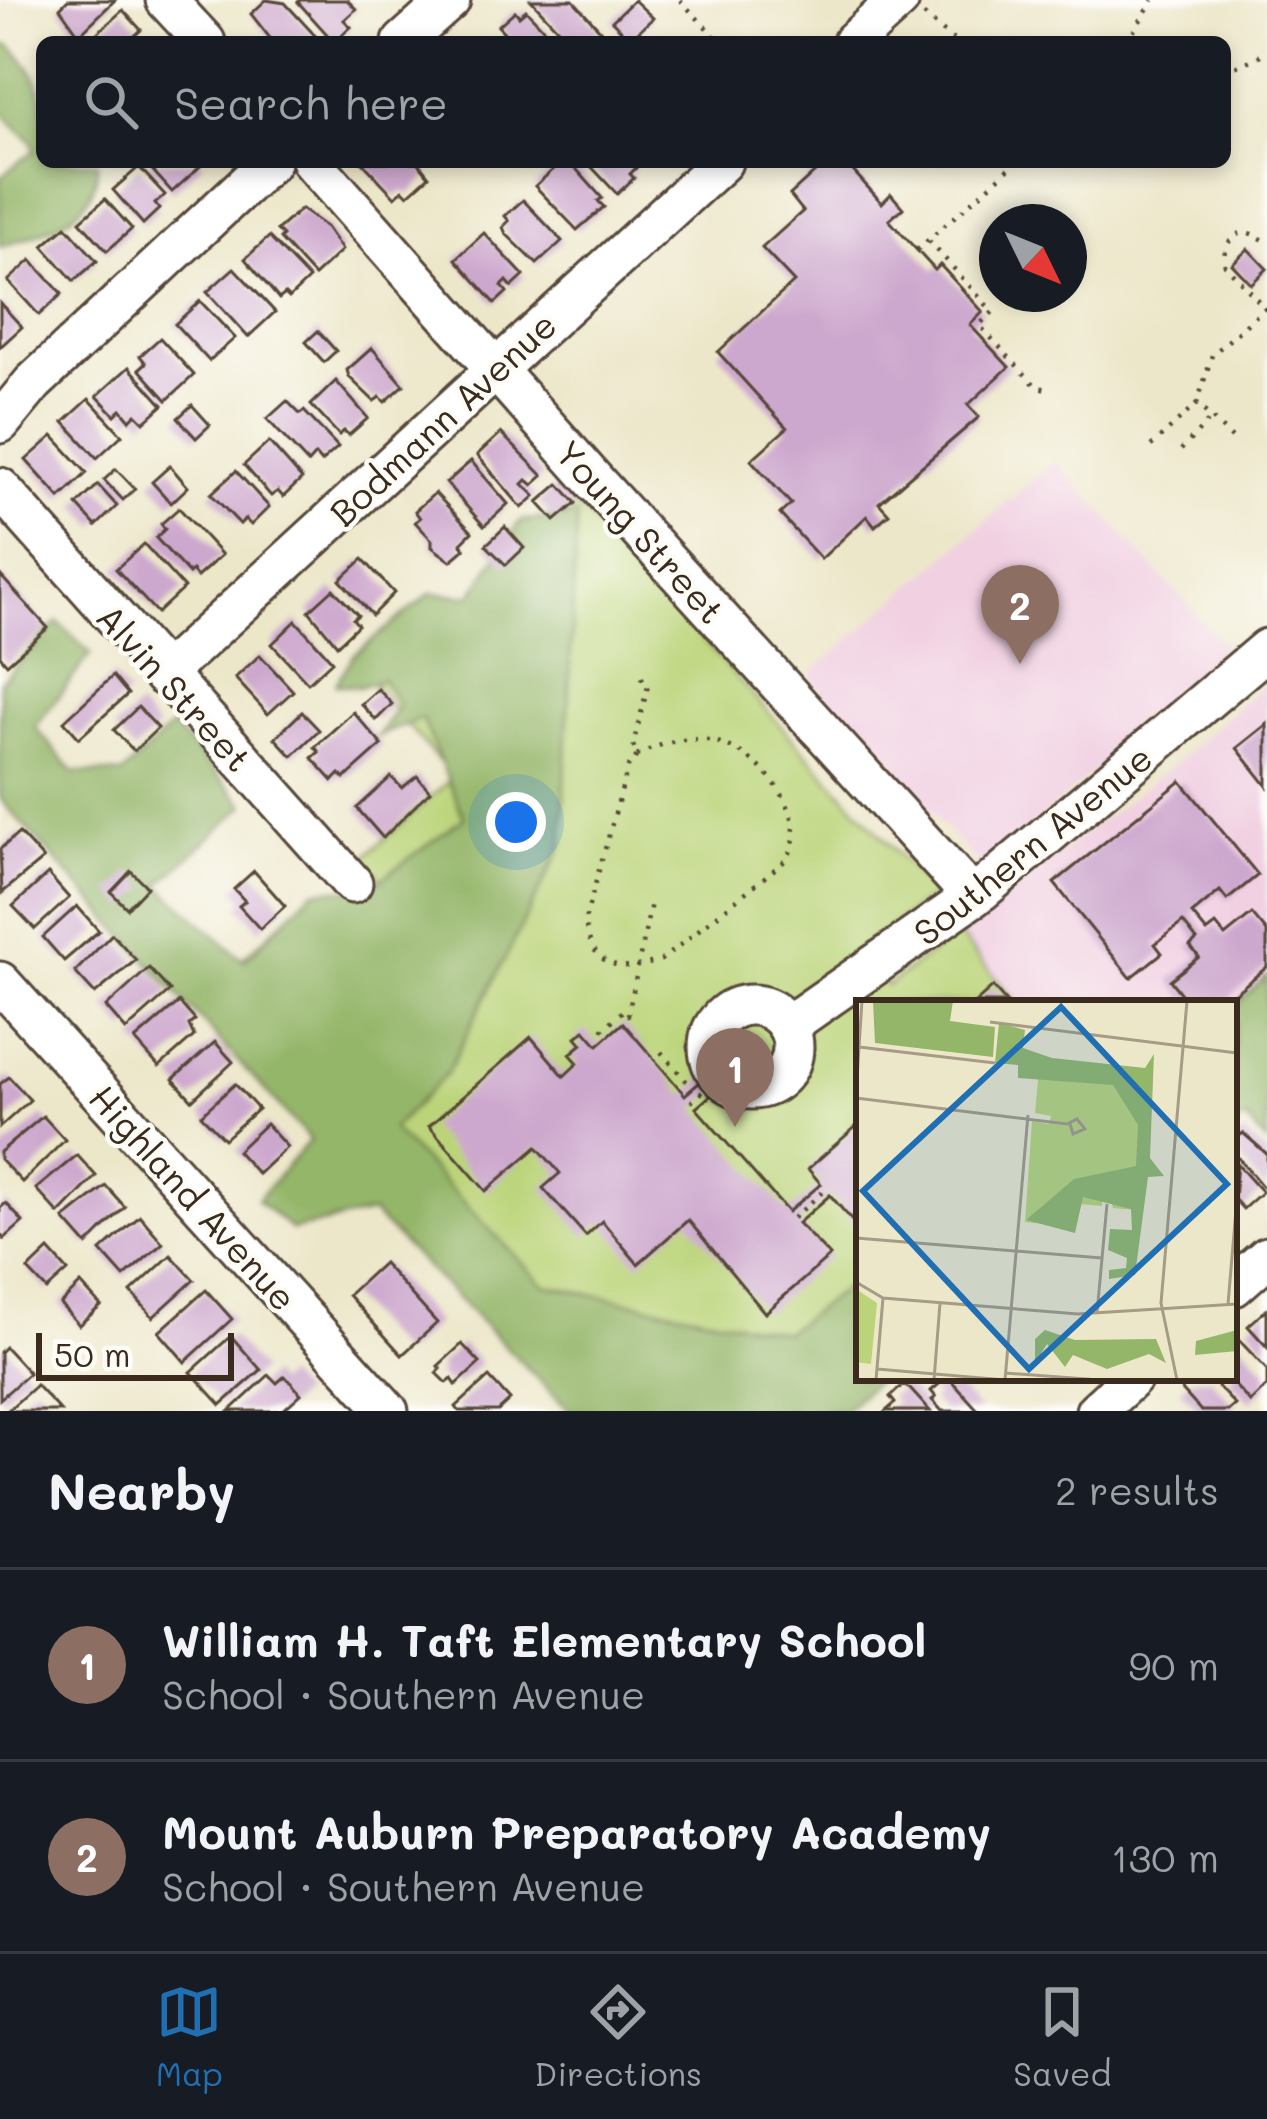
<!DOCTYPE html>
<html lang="en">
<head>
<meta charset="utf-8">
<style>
	body { margin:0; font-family:Mali,sans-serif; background:#242831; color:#f1f3f6 }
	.compass { position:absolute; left:979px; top:204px; width:108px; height:108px; border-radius:50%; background:#171b24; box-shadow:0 6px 18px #0003; rotate:133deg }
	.scale { position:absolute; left:36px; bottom:30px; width:198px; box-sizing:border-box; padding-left:12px; border:6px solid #3b2a1e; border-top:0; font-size:33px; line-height:42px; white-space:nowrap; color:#3b2a1e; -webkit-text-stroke:9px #fdfcf7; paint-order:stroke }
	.you { position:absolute; left:516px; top:822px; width:42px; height:42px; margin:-30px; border:9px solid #fff; border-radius:50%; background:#1a73e8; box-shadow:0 0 0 18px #1a73e833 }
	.badge { display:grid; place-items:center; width:78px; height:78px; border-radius:50%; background:#1f6fb2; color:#fff; font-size:39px; font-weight:700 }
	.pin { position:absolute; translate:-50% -99px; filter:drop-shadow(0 3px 6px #0008) }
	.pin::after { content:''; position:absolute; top:63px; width:42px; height:36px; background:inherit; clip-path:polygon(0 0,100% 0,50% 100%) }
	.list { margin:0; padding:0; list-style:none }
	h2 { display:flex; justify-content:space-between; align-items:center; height:156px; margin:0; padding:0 48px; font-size:51px }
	h2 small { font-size:39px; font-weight:400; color:#9ea1a6 }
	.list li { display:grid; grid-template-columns:78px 1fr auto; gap:36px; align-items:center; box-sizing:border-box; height:192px; padding:0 48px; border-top:3px solid #363941 }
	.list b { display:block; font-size:45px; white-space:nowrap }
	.list p { margin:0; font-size:39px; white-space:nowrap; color:#9ea1a6 }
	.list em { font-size:39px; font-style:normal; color:#9ea1a6 }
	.icon { flex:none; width:66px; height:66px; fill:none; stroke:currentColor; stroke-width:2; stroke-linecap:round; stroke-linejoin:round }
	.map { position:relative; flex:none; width:1267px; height:1411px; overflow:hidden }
	.search { position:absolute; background:#171b24; box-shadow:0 6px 18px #0003; left:36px; right:36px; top:36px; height:132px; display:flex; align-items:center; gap:30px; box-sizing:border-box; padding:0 42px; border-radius:18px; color:#9ea1a6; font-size:45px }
	.sheet { height:540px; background:#171b24 }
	nav { display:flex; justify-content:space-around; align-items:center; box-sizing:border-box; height:168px; border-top:3px solid #363941; background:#171b24; font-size:33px; color:#9ea1a6 }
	nav a { display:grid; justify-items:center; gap:6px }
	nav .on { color:#1f6fb2 }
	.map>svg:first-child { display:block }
	.built { fill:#f1d0e2 }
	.green { fill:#bbd479; stroke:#7b7f4c; stroke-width:3 }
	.forest { fill:#94b669; stroke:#687044; stroke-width:3 }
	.building { fill:#cda8ce }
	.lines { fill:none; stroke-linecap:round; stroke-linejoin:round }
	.minor-casing { stroke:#564638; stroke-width:45 }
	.path { stroke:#564638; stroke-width:4.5; stroke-dasharray:3 9; stroke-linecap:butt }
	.minor { stroke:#fff; stroke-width:39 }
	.labels { text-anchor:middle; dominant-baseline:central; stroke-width:9; stroke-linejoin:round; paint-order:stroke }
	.street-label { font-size:36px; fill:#3b2a1e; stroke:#fdfcf7 }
	.inset-road { fill:none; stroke:#a69b85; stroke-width:3 }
	.view { fill:#1f6fb2; fill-opacity:0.15; stroke:#1f6fb2; stroke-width:6 }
	.inset-edge { fill:none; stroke:#3b2a1e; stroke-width:6 }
</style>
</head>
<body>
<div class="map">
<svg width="1267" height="1411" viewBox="0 0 1267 1411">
	<rect width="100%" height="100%" fill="#fdfcf7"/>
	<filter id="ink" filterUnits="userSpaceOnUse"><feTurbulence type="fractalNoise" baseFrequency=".00833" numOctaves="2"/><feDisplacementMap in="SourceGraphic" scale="24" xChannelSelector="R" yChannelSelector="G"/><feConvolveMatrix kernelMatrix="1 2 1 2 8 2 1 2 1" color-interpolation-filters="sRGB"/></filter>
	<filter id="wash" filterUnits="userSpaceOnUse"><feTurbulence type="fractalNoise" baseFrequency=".004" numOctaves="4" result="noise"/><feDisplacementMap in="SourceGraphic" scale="48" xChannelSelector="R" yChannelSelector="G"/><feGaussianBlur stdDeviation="2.7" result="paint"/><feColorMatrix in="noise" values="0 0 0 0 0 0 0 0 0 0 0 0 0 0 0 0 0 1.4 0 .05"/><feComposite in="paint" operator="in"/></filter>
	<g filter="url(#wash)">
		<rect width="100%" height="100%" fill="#ede7ca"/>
		<!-- built -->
		<g class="built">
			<path d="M 1055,461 L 1231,652 L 982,869 L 808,676 Z"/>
			<path d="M 1267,681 L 1267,1141 L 1234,1104 L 1234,1003 L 859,1003 L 646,1050 L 935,894 L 859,950 L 888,987 L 1177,762 Z"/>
		</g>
		<!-- green -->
		<path class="green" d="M 574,504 L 609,538 L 935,894 L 859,950 L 887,986 L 957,933 L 1017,1003 L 859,1003 L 859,1354 L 628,1411 L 227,972 L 316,891 L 471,970 L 363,859 L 453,777 L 373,686 Z"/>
		<!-- forest -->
		<g class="forest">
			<path d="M 9,45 C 52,82 42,110 42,162 L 97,162 C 99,218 43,232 0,247 L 0,177 L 34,151 L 33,143 L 0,111 L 0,46 Z"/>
			<path d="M 577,515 L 562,846 L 447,1073 L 392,1129 L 544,1285 L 785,1332 L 859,1278 L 859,1378 L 879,1378 L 843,1411 L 570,1411 L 372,1213 L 292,1230 L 257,1200 L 310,1140 L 0,799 L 0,682 L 58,622 L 91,654 L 35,727 L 73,772 L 123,774 L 172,726 L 245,805 L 159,885 L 244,961 L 314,890 L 369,888 L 464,818 L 422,718 L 378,736 L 399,705 L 382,679 L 359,687 L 336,684 L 353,656 L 431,593 L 471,596 L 520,521 Z"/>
			<path d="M 1267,976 L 1267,1143 L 1246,1119 L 1234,1125 L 1234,1007 Z"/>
		</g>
		<g id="blocks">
			<!-- building -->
			<g class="building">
				<path d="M 68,0 L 115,0 L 82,32 L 77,32 L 60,8 Z"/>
				<path d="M 266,0 L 285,3 L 321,42 L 273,42 L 251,14 Z"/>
				<path d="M 300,0 L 347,0 L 356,9 L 344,20 L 351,27 L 334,42 L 298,2 Z"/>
				<path d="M 531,0 L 573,0 L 600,30 L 587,42 L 570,42 Z"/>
				<path d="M 634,0 L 653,18 L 630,39 L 612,21 Z"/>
				<path d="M 123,10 L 141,30 L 128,42 L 87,42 Z"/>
				<path d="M 526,10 L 556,42 L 513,42 L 498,26 L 515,11 L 519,16 Z"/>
				<path d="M 145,162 L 205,162 L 172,192 Z"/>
				<path d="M 362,162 L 418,162 L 429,176 L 408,195 L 403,190 L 395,197 Z"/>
				<path d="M 562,162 L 570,162 L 602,198 L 598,201 L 604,207 L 577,230 L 535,186 Z"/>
				<path d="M 587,162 L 630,162 L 636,168 L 630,174 L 634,178 L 617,194 Z"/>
				<path d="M 826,162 L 845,162 L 882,203 L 891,194 L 903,208 L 889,220 L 935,270 L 940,265 L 983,312 L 970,325 L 1009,367 L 968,405 L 979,417 L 879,503 L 889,514 L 875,526 L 867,516 L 821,559 L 780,514 L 791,504 L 751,460 L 787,428 L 718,352 L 794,282 L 762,248 L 803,211 L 790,195 Z"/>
				<path d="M 139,167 L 165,195 L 155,204 L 159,209 L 143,224 L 113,190 Z"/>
				<path d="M 105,199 L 132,229 L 107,251 L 80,221 Z"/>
				<path d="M 523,200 L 562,241 L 537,264 L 506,234 L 503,227 L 509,221 L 505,216 Z"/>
				<path d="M 301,209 L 326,227 L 342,250 L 314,276 L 280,239 L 283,236 L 277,230 Z"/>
				<path d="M 66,226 L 97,261 L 74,281 L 43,246 Z"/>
				<path d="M 484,233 L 524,276 L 512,287 L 507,281 L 502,286 L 507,292 L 495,303 L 456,259 Z"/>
				<path d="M 269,237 L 309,279 L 289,298 L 285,294 L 279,299 L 245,259 Z"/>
				<path d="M 1248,249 L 1267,269 L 1251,284 L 1232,264 Z"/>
				<path d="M 31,260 L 62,294 L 39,315 L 8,281 Z"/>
				<path d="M 234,268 L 275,312 L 248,337 L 207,292 Z"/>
				<path d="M 200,301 L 235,338 L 209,361 L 175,324 Z"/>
				<path d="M 0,303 L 22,327 L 0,347 Z"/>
				<path d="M 318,331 L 336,351 L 324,362 L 306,342 Z"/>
				<path d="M 160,338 L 194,375 L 167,400 L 139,369 L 146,363 L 140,356 Z"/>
				<path d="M 372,348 L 404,385 L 385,402 L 380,397 L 374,401 L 349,377 L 347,370 Z"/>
				<path d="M 129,367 L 163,405 L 144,422 L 136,414 L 130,420 L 121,409 L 115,415 L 97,396 Z"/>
				<path d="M 336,381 L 368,418 L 349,435 L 344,431 L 339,435 L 311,405 Z"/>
				<path d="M 89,399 L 122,435 L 97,458 L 64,422 Z"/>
				<path d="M 287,401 L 300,414 L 304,411 L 338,447 L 321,462 L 315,455 L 308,463 L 267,419 Z"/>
				<path d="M 192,405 L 210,425 L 196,438 L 178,418 Z"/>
				<path d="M 501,433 L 543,476 L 533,485 L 527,480 L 523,484 L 535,496 L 522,508 L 477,455 Z"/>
				<path d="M 53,436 L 87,473 L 60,498 L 26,460 Z"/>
				<path d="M 269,442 L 302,479 L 283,497 L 278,491 L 271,496 L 244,465 Z"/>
				<path d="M 471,461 L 508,504 L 484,526 L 446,483 Z"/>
				<path d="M 170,466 L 188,487 L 171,503 L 152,482 Z"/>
				<path d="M 116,469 L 135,489 L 123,500 L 104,480 Z"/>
				<path d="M 236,471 L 269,507 L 251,525 L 245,519 L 240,524 L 211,494 Z"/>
				<path d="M 559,484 L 576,503 L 555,521 L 538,502 Z"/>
				<path d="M 98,485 L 117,506 L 96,526 L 77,505 Z"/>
				<path d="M 435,493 L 472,532 L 461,543 L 465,549 L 451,561 L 432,547 L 432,540 L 415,522 L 420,518 L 415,511 Z"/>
				<path d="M 179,508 L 222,555 L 197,577 L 192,571 L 189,574 L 156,538 L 165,529 L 161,524 Z"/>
				<path d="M 505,527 L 524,548 L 506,565 L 486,545 Z"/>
				<path d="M 144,544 L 184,588 L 157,613 L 116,569 Z"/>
				<path d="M 363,559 L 394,593 L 372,615 L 340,580 Z"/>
				<path d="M 0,575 L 48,628 L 7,664 L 0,656 Z"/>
				<path d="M 333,589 L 358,615 L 353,619 L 358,625 L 337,645 L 309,611 Z"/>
				<path d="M 296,621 L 332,661 L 308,683 L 272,644 Z"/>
				<path d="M 260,655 L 293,691 L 268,714 L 235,678 Z"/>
				<path d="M 113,676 L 128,694 L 79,738 L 64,721 Z"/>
				<path d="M 378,689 L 392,704 L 376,720 L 361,704 Z"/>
				<path d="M 138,707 L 158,728 L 134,751 L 114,730 Z"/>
				<path d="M 302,712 L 319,730 L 292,756 L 275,738 Z"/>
				<path d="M 353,712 L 382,745 L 344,779 L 340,774 L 333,781 L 312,758 L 319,752 L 315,747 Z"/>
				<path d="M 1267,724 L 1267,786 L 1237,748 Z"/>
				<path d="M 417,776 L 430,791 L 383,838 L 357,808 L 391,777 L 402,788 Z"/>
				<path d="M 1181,781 L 1258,875 L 1227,900 L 1220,891 L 1192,914 L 1207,932 L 1216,925 L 1225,936 L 1252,914 L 1267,932 L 1267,967 L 1223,1003 L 1188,1003 L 1170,980 L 1199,957 L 1190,946 L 1197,940 L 1183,922 L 1155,944 L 1162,953 L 1131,978 L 1054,883 Z"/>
				<path d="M 19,833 L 43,859 L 2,893 L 0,849 Z"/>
				<path d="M 131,871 L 147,887 L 127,908 L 111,892 Z"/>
				<path d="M 254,871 L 285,906 L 260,929 L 239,906 L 245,901 L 234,889 Z"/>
				<path d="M 48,874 L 69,898 L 35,929 L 13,906 Z"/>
				<path d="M 77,906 L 99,931 L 64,961 L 43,937 Z"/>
				<path d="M 112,934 L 136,960 L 95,994 L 75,972 Z"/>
				<path d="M 149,968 L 170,991 L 126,1030 L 106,1007 Z"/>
				<path d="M 993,987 L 1007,1003 L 975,1003 Z"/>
				<path d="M 179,1002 L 195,1020 L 189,1025 L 194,1036 L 159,1067 L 135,1040 Z"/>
				<path d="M 623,1023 L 685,1095 L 707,1076 L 718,1089 L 696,1108 L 788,1212 L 821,1184 L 808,1169 L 859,1124 L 859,1229 L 830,1195 L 798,1223 L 830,1256 L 765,1313 L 688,1220 L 638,1264 L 602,1221 L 586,1236 L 543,1188 L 560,1173 L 537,1147 L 486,1191 L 429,1126 L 531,1037 L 564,1076 L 578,1063 L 570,1054 L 582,1044 L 576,1037 L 585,1030 L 598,1045 Z"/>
				<path d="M 215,1042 L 233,1062 L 192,1100 L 173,1079 Z"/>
				<path d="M 9,1077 L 30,1100 L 0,1127 L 0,1084 Z"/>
				<path d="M 235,1084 L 258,1109 L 224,1139 L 201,1115 Z"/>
				<path d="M 43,1116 L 65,1140 L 22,1182 L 0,1159 L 0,1152 Z"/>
				<path d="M 266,1124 L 287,1147 L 258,1174 L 237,1151 Z"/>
				<path d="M 1243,1133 L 1267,1154 L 1267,1192 L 1234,1153 L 1234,1141 Z"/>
				<path d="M 77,1155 L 96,1176 L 59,1214 L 36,1189 Z"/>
				<path d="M 1237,1164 L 1262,1192 L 1243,1209 L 1234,1199 Z"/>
				<path d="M 106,1186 L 125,1207 L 87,1245 L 64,1219 Z"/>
				<path d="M 6,1203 L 23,1222 L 4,1239 L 0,1234 L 0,1208 Z"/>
				<path d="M 140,1216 L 163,1243 L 124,1277 L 101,1251 Z"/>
				<path d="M 49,1250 L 68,1271 L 47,1290 L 28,1270 Z"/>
				<path d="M 171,1255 L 194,1280 L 153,1317 L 131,1292 Z"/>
				<path d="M 383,1263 L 437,1323 L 402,1355 L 348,1295 Z"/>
				<path d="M 81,1284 L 101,1306 L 79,1325 L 60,1304 Z"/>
				<path d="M 206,1290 L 232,1319 L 185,1362 L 159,1332 Z"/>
				<path d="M 1267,1309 L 1267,1347 L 1248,1326 Z"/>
				<path d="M 231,1336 L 261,1370 L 221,1405 L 191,1372 Z"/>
				<path d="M 1238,1339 L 1267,1370 L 1267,1386 L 1250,1402 L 1228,1378 L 1234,1378 L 1234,1343 Z"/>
				<path d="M 462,1344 L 480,1363 L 456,1385 L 452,1379 L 447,1383 L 437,1373 L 441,1369 L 438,1366 Z"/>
				<path d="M 5,1347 L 29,1373 L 0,1399 L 0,1352 Z"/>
				<path d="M 269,1375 L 277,1383 L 285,1376 L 301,1394 L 282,1411 L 230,1411 Z"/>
				<path d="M 489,1377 L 510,1400 L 498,1411 L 459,1411 L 456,1407 Z"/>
				<path d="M 946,1378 L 949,1378 L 979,1411 L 942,1411 L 932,1400 L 936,1397 L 931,1391 Z"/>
				<path d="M 1193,1378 L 1210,1378 L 1235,1405 L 1228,1411 L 1201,1411 L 1181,1389 Z"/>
				<path d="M 36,1385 L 60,1411 L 7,1411 L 34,1387 Z"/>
				<path d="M 903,1385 L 910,1389 L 930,1411 L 886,1411 L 895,1403 L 890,1397 Z"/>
			</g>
		</g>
	</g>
	<g filter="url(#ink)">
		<use href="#blocks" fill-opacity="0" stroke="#564638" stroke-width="3"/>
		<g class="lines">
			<!-- minor casing -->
			<g class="minor-casing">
				<g id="minor">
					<path d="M 166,0 L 205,42"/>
					<path d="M 403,42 L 450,0"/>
					<path d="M 853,42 L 899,0"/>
					<path d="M 312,162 L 599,486 L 973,897"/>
					<path d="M 0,423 L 33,383 L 270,162"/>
					<path d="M 0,488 L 352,883"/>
					<path d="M 163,675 L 722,162"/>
					<path d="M 0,982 L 388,1411"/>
					<circle cx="751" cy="1047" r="42"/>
					<path d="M 790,1029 L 800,1017 L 981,891 L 1267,649"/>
					<path d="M 1234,1286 L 1267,1257"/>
					<path d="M 1096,1411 L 1132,1378"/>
				</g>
			</g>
			<!-- path -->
			<g class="path">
				<path d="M 680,0 L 720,42"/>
				<path d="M 924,15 L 956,42"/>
				<path d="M 1127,42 L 1153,0"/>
				<path d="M 1225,71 L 1258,57 L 1267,49"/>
				<path d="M 929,241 L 993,312 L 979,325 L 1037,387 L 1048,389"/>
				<path d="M 917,250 L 1016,162"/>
				<path d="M 1197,404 L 1212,355 L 1265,308 L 1225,265 C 1221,251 1231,230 1249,233 C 1256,235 1261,239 1267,241"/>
				<path d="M 1151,446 L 1197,404 L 1235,441"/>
				<path d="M 1181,450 L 1211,418"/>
				<path d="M 637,756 C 661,742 693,734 720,743 C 763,756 814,818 786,860 L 661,960 C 621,974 590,967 585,920 L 628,767 L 637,756 L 633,745 L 648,686 L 639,674"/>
				<path d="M 602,1030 L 624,1010 L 628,1015 L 651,903"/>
				<path d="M 661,1052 L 688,1083"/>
				<path d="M 691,1102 L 720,1077"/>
				<path d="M 793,1218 L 826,1189"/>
			</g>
			<!-- minor -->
			<use href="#minor" class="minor"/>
		</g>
	</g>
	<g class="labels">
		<!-- street labels -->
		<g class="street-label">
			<text transform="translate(442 418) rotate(-43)">Bodmann Avenue</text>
			<text transform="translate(641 531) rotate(48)">Young Street</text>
			<text transform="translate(175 687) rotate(48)">Alvin Street</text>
			<text transform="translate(1032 844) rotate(-39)">Southern Avenue</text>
			<text transform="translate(194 1197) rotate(48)">Highland Avenue</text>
		</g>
	</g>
	<!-- overview -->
	<g transform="translate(856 1000)">
		<rect width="381" height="381" fill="#ede7ca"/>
		<path d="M 183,69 L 290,80 L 280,210 L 257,208 L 247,177 L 246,206 L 223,204 L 220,227 L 169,222 L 176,121 L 193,124 L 195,116 L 179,113 ZM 0,289 L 21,303 L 15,364 L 0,362 Z" fill="#bbd479"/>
		<path d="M 17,1 L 97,1 L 94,21 L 139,27 L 137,57 L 19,43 ZM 143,23 L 169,30 L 167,48 L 196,58 L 289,68 L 298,54 L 294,158 L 308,176 L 292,177 L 279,275 L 253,279 L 253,270 L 270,268 L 271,258 L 252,250 L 254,229 L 276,230 L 275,209 L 227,197 L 219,233 L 170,220 L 218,179 L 280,166 L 282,125 L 257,85 L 162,78 L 162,65 L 139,63 ZM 189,330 L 219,340 L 300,339 L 310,363 L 293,354 L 251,369 L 217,355 L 209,367 L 191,344 L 179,363 L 179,339 ZM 381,330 L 381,351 L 339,355 L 340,341 Z" fill="#94b669"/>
		<path class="inset-road" d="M 134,22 L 381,53M 3,47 L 139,63M 0,94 L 6,1M 0,98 L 211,124 L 221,119 L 229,129 L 217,134 L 214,124M 0,238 L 246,258M 0,282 L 27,298 L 222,314 L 381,304M 372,304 L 381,198M 241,313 L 251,204M 21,369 L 149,380M 149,373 L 244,380M 20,380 L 27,298M 78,380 L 84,303M 149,380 L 172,115M 321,380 L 305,303 L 331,1"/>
		<path class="view" d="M 205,7 L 371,184 L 173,369 L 7,191 Z"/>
		<rect width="381" height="381" class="inset-edge"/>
	</g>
</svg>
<svg class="compass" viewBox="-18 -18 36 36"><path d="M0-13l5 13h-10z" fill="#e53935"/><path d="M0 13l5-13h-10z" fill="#9ea1a6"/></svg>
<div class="scale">50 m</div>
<div class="you"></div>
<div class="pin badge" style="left:735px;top:1127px;background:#8d6e63">1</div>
<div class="pin badge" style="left:1020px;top:664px;background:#8d6e63">2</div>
<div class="search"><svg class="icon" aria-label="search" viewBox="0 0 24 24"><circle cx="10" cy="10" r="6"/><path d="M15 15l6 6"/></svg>Search here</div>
</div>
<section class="sheet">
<h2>Nearby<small>2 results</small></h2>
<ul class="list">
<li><span class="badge" style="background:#8d6e63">1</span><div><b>William H. Taft Elementary School</b><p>School · Southern Avenue</p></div><em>90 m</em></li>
<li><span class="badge" style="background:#8d6e63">2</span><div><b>Mount Auburn Preparatory Academy</b><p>School · Southern Avenue</p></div><em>130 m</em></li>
</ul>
</section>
<nav>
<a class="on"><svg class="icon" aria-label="map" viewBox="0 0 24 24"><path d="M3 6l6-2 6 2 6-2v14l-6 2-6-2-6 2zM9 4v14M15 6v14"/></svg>Map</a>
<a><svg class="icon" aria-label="directions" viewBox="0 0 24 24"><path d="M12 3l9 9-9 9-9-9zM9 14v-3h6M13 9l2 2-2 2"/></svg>Directions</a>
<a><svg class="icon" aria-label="saved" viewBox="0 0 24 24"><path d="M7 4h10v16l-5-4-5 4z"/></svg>Saved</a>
</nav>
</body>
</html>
